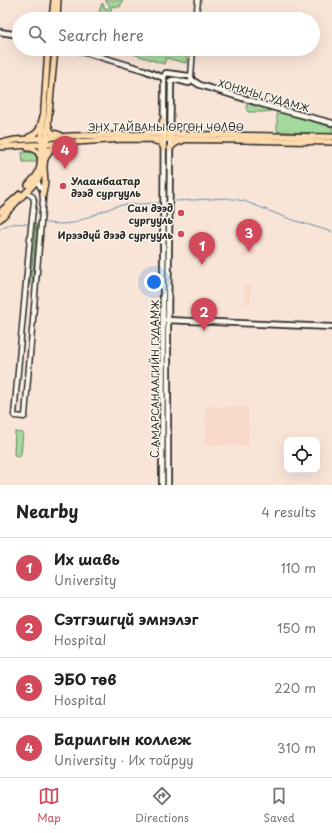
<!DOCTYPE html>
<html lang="en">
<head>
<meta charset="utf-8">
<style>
	body { margin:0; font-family:"Playpen Sans",sans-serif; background:#f6f6f6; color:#222 }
	.controls { position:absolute; right:12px; bottom:12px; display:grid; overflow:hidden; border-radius:8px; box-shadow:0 4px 16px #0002 }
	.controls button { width:36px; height:36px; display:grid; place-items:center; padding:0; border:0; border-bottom:1px solid #e0e0e0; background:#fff; color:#222; font:20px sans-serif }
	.you { position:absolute; left:154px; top:282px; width:14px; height:14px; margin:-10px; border:3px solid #fff; border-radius:50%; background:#1a73e8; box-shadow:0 0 0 6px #1a73e833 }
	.badge { display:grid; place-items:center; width:26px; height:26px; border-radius:50%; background:#d1495b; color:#fff; font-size:13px; font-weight:700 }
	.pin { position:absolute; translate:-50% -33px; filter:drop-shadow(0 1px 2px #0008) }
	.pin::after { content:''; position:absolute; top:21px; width:14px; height:12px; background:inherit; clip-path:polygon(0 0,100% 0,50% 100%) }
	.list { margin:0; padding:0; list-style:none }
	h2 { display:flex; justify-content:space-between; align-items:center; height:52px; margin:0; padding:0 16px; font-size:17px }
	h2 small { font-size:13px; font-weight:400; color:#767676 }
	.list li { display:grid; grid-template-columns:26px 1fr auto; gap:12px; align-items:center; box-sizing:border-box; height:60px; padding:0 16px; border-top:1px solid #e0e0e0 }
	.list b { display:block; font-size:15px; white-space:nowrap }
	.list p { margin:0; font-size:13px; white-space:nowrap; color:#767676 }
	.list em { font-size:13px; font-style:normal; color:#767676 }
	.icon { flex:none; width:22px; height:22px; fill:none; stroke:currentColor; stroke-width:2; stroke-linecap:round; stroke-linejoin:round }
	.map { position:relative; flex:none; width:332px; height:485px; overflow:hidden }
	.search { position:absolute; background:#fff; box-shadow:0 4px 16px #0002; left:12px; right:12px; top:12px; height:44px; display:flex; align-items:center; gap:10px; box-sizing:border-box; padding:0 14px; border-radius:22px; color:#767676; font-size:15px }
	.sheet { height:292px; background:#fff }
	nav { display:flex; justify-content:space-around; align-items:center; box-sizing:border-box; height:56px; border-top:1px solid #e0e0e0; background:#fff; font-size:11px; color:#767676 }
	nav a { display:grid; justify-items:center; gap:2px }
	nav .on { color:#d1495b }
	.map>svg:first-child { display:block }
	.built { fill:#f8d9ca }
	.green { fill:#a4d99c; stroke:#688264 }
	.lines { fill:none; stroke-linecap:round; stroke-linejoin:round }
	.stream { stroke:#6e90a7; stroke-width:1 }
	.tertiary-casing { stroke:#2b2b2b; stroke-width:7 }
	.secondary-casing { stroke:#2b2b2b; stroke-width:8 }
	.primary-casing { stroke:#2b2b2b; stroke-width:8 }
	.trunk-casing { stroke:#2b2b2b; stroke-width:8 }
	.tertiary { stroke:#fbf7ec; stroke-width:4 }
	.secondary { stroke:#fbf7ec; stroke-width:4.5 }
	.primary { stroke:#fedbac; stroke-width:5 }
	.trunk { stroke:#fedbac; stroke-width:5 }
	.poi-dot { fill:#d1495b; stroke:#fbf7ec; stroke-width:1.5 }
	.labels { text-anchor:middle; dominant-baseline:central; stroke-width:3; stroke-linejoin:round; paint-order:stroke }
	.street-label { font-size:10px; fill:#2b2b2b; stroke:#fbf7ec }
	.poi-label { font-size:10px; font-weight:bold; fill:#2b2b2b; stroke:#fbf7ec; text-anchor:end }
</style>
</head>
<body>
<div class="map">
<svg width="332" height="485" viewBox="0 0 332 485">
	<rect width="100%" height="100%" fill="#f9e5d8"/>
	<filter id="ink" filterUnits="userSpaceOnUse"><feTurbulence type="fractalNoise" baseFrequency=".025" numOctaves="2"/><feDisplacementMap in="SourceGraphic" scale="8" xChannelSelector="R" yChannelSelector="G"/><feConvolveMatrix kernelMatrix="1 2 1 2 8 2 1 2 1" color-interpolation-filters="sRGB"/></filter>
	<g filter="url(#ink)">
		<!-- built -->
		<g class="built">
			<path d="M 243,249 L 256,250 L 256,255 L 248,255 L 247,258 L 244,259 L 244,260 L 241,260 L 241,256 L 242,255 Z"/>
			<rect x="244" y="285" width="7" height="19"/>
			<path d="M 206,406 L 248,407 L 249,446 L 205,445 Z"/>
		</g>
		<!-- green -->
		<g class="green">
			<path d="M 105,0 L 123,0 L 120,7 L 112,6 L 108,19 L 97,19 L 102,3 L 104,5 L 104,6 L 105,9 L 107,9 L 110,6 Z"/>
			<path d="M 118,49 L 183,49 L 183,50 L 188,51 L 186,63 L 166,58 L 164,64 Z"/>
			<path d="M 248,103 L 268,109 L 271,110 L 271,111 L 265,112 L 248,112 L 246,108 L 247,104 Z"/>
			<path d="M 277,112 L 332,127 L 332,135 L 277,131 Z"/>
			<path d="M 22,152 L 34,153 L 36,155 L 37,162 L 23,162 Z"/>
			<path d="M 34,224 L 36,224 L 30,285 L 28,284 Z"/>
			<path d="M 37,224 L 39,225 L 34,285 L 32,285 Z"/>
			<path d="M 15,432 L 16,432 L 23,433 L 21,454 L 19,457 L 15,456 L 14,454 Z"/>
		</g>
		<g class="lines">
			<!-- stream -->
			<g class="stream">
				<path d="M 176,201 L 227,198 L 244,201 L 290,219 L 332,232"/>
				<path d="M 46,223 L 61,224 L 73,223 L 116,206 L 121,205 L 158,203"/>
				<path d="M 0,229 C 8,223 17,223 27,224"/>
			</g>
			<!-- tertiary casing -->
			<g class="tertiary-casing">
				<g id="tertiary">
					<path d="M 196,19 L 198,0"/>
					<path d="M 191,77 L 193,49"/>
					<path d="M 26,192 L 33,197 L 34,201 L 31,227 L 14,415 L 15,416 L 24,417 L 25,416 L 27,391 L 43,199 L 42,190 L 37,181"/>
				</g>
			</g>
			<!-- secondary casing -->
			<g class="secondary-casing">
				<g id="secondary">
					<path d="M 0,32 L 19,35"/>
					<path d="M 74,49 L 144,70 L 164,78"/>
					<path d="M 170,81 C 176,78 182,82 189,83 L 192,80"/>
					<path d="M 167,320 L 332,327"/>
					<path d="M 162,485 L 164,76 L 166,73 L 189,76 L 191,77 L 192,80 L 200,85 L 275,108 L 332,123"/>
					<path d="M 168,485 L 168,320 L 171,81"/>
				</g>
			</g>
			<!-- primary casing -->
			<g class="primary-casing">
				<g id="primary">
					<path d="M 52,19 L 54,0"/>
					<path d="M 57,19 L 58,0"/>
					<path d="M 28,185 L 37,175 L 40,166 L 48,49"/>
					<path d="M 43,194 L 45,182 L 44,168"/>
					<path d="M 0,212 L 20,194"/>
					<path d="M 0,219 L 37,181 L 42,172 L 44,166 L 46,145 L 55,49"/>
				</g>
			</g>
			<!-- trunk casing -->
			<g class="trunk-casing">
				<g id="trunk">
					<path d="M 48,123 L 50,130 L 52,133 L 60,135"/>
					<path d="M 152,133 C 159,130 161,127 163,120"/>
					<path d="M 29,137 C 40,133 40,127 43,116"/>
					<path d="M 155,141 L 160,142 L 164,148"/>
					<path d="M 0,142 L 6,142 L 15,140 L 71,136 L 163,134 L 332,137"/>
					<path d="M 0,147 L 123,139 L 241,140 L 332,142"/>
					<path d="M 28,148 C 34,148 37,150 40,156"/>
					<path d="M 170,149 C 173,144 176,142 182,141"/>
					<path d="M 45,159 L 50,150 L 57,145"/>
				</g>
			</g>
			<!-- tertiary -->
			<use href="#tertiary" class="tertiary"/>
			<!-- secondary -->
			<use href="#secondary" class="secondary"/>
			<!-- primary -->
			<use href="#primary" class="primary"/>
			<!-- trunk -->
			<use href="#trunk" class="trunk"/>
		</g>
	</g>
	<!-- markers -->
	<g class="poi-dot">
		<circle cx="63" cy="186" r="4"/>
		<circle cx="181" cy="213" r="4"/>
		<circle cx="181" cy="234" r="4"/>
	</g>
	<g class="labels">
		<!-- street labels -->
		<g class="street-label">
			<text transform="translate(264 95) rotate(16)">ХОНХНЫ ГУДАМЖ</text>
			<text x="166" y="126">ЭНХ ТАЙВАНЫ ӨРГӨН ЧӨЛӨӨ</text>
			<text transform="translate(154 379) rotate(-90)">С.АМАРСАНААГИЙН ГУДАМЖ</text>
		</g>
		<!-- poi labels -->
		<g class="poi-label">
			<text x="71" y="180" text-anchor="start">Улаанбаатар<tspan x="71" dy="12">дээд сургууль</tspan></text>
			<text x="173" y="207">Сан дээд<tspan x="173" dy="12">сургууль</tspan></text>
			<text x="173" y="234">Ирээдүй дээд сургууль</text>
		</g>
	</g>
</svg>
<div class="controls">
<button><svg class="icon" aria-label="locate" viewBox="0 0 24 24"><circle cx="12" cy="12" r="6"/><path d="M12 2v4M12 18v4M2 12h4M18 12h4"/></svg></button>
</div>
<div class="you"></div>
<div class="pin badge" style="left:202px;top:265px">1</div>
<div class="pin badge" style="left:204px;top:331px">2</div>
<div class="pin badge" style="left:249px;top:252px">3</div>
<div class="pin badge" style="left:65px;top:169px">4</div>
<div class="search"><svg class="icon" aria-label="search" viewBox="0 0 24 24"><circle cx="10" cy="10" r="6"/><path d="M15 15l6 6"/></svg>Search here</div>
</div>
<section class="sheet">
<h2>Nearby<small>4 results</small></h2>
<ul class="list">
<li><span class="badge">1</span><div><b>Их шавь</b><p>University</p></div><em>110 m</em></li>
<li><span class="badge">2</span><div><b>Сэтгэшгүй эмнэлэг</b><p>Hospital</p></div><em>150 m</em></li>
<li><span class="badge">3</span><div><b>ЭБО төв</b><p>Hospital</p></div><em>220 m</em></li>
<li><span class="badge">4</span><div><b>Барилгын коллеж</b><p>University · Их тойруу</p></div><em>310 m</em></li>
</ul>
</section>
<nav>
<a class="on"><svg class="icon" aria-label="map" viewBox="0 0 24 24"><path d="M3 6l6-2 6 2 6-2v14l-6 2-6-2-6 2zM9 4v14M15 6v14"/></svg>Map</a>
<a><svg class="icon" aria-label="directions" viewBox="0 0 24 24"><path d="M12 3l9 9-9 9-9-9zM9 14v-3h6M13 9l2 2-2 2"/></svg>Directions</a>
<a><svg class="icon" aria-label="saved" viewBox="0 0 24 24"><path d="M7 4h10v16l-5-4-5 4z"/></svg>Saved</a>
</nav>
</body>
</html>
